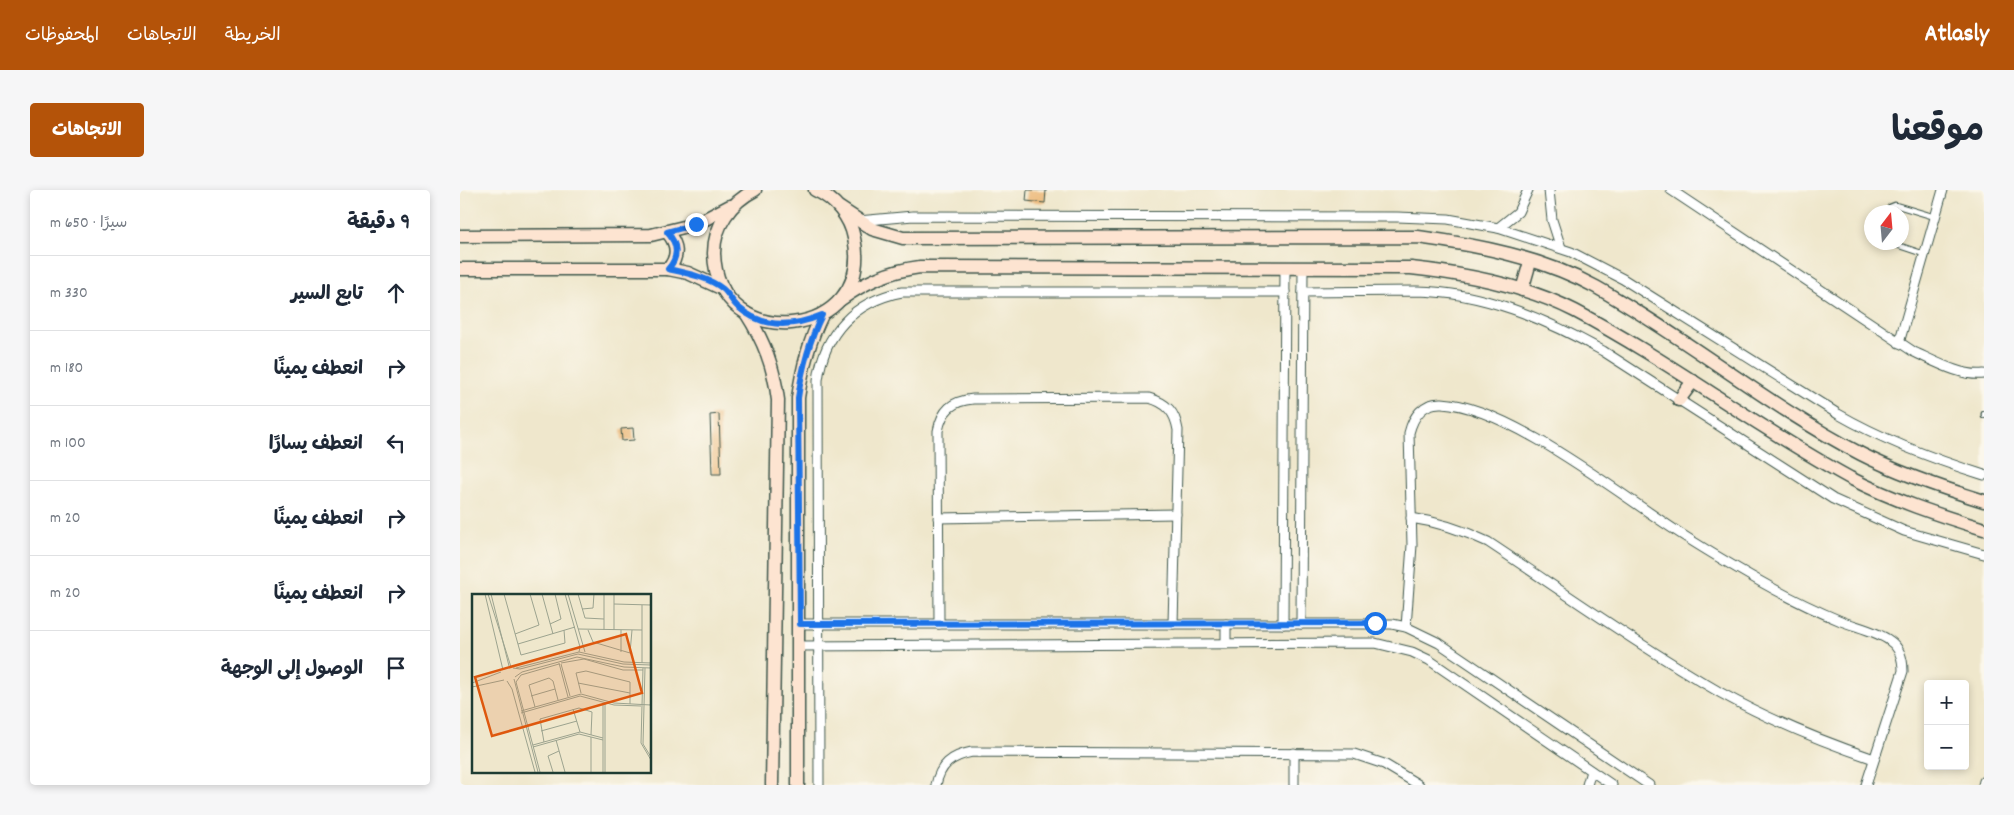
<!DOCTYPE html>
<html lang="ar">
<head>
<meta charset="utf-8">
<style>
	body { margin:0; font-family:Dekko,"Playpen Sans Arabic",sans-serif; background:#f6f6f7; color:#1f2937; direction:rtl }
	.controls { position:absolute; right:15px; bottom:15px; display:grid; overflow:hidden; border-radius:5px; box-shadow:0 2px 8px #0003 }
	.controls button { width:45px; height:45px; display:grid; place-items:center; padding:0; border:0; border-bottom:1px solid #e0e1e3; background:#fff; color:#1f2937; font:25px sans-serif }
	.compass { position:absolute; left:1404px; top:15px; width:45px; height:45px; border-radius:50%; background:#fff; box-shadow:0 2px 8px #0003; rotate:16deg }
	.stop { position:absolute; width:15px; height:15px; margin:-11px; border:4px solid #1a73e8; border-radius:50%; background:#fff }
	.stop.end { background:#1a73e8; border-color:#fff; box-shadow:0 1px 5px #0008 }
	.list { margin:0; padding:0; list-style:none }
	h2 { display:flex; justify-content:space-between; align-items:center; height:65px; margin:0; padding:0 20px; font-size:21px }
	h2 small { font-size:16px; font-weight:400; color:#747a83 }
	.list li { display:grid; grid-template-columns:32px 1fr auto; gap:15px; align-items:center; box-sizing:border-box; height:75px; padding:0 20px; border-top:1px solid #e0e1e3 }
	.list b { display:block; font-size:19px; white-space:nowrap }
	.list em { font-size:16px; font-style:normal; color:#747a83 }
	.icon { flex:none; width:28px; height:28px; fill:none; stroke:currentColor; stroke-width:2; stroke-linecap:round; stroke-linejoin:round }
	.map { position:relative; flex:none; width:1524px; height:595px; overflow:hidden; direction:ltr; border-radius:5px }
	header { display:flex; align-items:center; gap:30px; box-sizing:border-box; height:70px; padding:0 25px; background:#b45309; color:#fff }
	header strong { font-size:24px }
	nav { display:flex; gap:28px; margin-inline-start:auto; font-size:18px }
	.intro { display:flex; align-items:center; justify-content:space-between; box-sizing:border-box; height:120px; padding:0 30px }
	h1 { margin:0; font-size:35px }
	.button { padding:12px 22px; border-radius:5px; background:#b45309; color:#fff; font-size:18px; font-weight:700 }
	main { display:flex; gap:30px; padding:0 30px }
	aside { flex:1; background:#fff; border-radius:5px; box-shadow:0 2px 8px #0003 }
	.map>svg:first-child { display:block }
	.building { fill:#ecb97a }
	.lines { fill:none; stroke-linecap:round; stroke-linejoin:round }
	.lane-casing { stroke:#3e564b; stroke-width:7 }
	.street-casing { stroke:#3e564b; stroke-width:11 }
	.secondary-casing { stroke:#3e564b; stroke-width:15 }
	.lane { stroke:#fff; stroke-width:4.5 }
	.street { stroke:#fff; stroke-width:9 }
	.secondary { stroke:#fde4d1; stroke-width:12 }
	.route { stroke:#1a73e8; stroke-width:6 }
	.inset-road { fill:none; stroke:#9ca38f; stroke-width:1 }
	.view { fill:#de580e; fill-opacity:0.15; stroke:#de580e; stroke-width:2.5 }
	.inset-edge { fill:none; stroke:#1f3d34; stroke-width:2.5 }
</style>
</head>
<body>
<header>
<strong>Atlasly</strong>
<nav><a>الخريطة</a><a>الاتجاهات</a><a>المحفوظات</a></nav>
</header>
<div class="intro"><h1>موقعنا</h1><a class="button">الاتجاهات</a></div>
<main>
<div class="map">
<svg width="1524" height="595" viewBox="0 0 1524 595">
	<rect width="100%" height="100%" fill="#fbf7ec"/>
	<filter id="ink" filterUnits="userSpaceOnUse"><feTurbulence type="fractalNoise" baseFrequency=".02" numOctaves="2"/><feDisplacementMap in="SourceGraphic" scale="10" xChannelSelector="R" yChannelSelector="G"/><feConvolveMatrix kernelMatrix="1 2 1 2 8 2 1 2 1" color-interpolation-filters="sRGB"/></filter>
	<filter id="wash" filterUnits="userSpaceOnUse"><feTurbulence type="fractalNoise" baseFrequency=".0096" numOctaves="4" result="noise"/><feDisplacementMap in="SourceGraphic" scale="20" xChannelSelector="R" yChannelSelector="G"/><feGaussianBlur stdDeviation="1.12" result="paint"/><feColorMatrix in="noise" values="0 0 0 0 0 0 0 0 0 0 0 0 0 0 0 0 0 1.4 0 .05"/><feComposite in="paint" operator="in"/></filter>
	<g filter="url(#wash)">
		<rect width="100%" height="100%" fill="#efe7cc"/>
		<g id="blocks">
			<!-- building -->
			<g class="building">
				<path d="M 567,0 L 586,0 L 585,13 L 566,11 Z"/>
				<path d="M 259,224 L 261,284 L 252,284 L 250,225 Z"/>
				<path d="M 173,238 L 174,250 L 162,251 L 161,239 Z"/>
			</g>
		</g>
	</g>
	<g filter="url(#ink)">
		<use href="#blocks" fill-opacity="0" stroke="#3e564b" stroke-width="1"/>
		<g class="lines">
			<!-- lane casing -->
			<g class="lane-casing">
				<g id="lane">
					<path d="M 1428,22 L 1430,17 L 1435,15 L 1475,27"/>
					<path d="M 1428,52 L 1464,64"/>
					<path d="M 1524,225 L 1524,224"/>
				</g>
			</g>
			<!-- street casing -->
			<g class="street-casing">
				<g id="street">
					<path d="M 1089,0 L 1092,30 L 1101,58"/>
					<path d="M 1211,0 L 1454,162 C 1474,171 1502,187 1524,184"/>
					<path d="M 398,31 L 453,26 L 937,27 L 988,29 L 1038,38 L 1111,62 L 1163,89 L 1378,224 C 1425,251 1473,269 1524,285"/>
					<path d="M 1038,38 L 1058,22 L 1068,0"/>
					<path d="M 843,102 C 881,102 919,101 957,101 C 1023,102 1086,129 1143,161 L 1373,309 L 1444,341 L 1524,364"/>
					<path d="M 1439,153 L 1483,0"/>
					<path d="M 478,328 L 716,324"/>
					<path d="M 951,328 C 979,332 1003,340 1028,352 C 1105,403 1181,457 1261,503 C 1310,530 1361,551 1414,569"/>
					<path d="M 339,434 L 932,434 L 946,437 L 979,453 L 1189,595"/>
					<path d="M 479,434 L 478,241 C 482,220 492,211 513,209 L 689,208 C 707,213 715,222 718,240 L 713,434"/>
					<path d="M 766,434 L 766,454"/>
					<path d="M 823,434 L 825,77"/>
					<path d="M 841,434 L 843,77"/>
					<path d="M 946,437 L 952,355 L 949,243 C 953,227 963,212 982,213 C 1049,217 1158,303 1215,340 C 1244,359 1273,376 1303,393 C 1328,407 1354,420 1381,431 C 1396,437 1417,441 1430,451 C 1440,458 1443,469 1443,481 L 1406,595"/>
					<path d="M 339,456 L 915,453 L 952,462 L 969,470 L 1152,595"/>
					<path d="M 834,563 L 834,595"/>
					<path d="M 359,595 L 358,190 C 364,143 395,111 442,102 L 825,102"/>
					<path d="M 476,595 C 480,575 491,566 512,562 L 894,564 L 924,574 L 959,595"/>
					<path d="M 1127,595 L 1131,581"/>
					<path d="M 1523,595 L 1524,591"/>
				</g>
			</g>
			<!-- secondary casing -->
			<g class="secondary-casing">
				<g id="secondary">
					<path d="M 295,0 C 271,12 254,36 254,63 C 257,168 416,149 394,48 C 390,27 375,9 355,0"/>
					<path d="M 380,18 L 412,39 L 443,48 L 958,47 C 1018,55 1083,68 1136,97 C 1227,148 1308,216 1401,264 C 1440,284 1482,298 1524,311"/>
					<path d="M 207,42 C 218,54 219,67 208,79"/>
					<path d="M 0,46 L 191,45 L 236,34 L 270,16"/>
					<path d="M 0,79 L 208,79 L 228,83 L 263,99"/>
					<path d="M 1062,100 L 1070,72"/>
					<path d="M 380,110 C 405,92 429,81 460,77 L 951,78 C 1007,84 1065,95 1115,121 C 1210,171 1296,237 1390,288 C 1433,310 1478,325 1524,339"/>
					<path d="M 286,123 C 304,151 314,177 318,210 L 312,595"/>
					<path d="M 1219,210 L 1233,191"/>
					<path d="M 338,595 L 338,208 C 342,179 349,151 362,125"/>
				</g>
			</g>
			<!-- lane -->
			<use href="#lane" class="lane"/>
			<!-- street -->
			<use href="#street" class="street"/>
			<!-- secondary -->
			<use href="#secondary" class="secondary"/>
		</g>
	</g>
	<g class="lines" filter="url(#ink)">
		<!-- route -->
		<path class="route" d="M 236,34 L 207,42 C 218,54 219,67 208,79 C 226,83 248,87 263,99 C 269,104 272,112 278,117 C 303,139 333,137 362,125 C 349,151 342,179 338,208 L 340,434 L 915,433"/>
	</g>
	<!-- overview -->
	<g transform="translate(12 404)">
		<rect width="179" height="179" fill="#efe7cc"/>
		<path class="inset-road" d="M 13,0 L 31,76M 16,0 L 39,73M 19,0 L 37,72M 32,0 L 49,61 L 93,49 L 92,36M 70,0 L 81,40M 93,0 L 108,53 L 107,58M 96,0 L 113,58M 106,0 L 113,24 L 132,25M 142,10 L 179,11M 110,15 L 121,14 L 122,0M 78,30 L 89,25 L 83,0M 106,35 L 170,36M 116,36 L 121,48 L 158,59 L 160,36M 132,36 L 132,0M 142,36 L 142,0M 43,40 L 67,31 L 58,0M 46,50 L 103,33M 149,58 L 149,36M 87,69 L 96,103M 89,69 L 112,65 L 151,76 L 171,76M 170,69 L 170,11M 89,70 L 98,102M 41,74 L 48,75 L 106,60 L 151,70 L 179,71M 44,74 L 107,58 L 152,68 L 179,69M 171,74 L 169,149 L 179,166M 173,74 L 171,150 L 179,163M 43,83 L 50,78 L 105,63 L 152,73 L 179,74M 42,85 L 66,178M 35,87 L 40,95 L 63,178M 0,89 L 29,78M 106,89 L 158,99M 0,93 L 32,86M 109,99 L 104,79 L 114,77 L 158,88 L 158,110M 59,102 L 83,95M 131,109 L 131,178M 133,110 L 133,178M 63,113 L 57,91 L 77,84 L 81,87 L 86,106M 101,115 L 108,138M 49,117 L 109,100 L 142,109 L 179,111M 49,119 L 108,102 L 142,111 L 169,112M 69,137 L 105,127M 84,146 L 93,178M 72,148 L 68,125 L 107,114 L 120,118 L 119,141M 61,151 L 108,138 L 131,144M 61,153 L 107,140 L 131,146M 68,178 L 44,88 L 49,81 L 87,70M 81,178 L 76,162 L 87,157M 119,178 L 119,143"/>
		<path class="view" d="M 154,40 L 170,99 L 20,142 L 3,83 Z"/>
		<rect width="179" height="179" class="inset-edge"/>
	</g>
</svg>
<div class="controls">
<button>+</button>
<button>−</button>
</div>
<svg class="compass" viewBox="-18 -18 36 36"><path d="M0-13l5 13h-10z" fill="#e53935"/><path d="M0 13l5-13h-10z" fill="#747a83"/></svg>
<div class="stop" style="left:915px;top:433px"></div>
<div class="stop end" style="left:236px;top:34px"></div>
</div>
<aside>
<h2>9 دقيقة<small>سيرًا · 650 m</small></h2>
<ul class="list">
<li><svg class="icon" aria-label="ahead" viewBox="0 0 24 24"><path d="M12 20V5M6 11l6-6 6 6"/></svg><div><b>تابع السير</b></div><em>330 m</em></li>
<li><svg class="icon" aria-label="right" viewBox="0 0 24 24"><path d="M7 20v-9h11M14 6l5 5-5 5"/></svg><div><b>انعطف يمينًا</b></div><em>180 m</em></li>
<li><svg class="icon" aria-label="left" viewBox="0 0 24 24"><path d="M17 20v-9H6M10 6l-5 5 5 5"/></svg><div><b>انعطف يسارًا</b></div><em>100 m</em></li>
<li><svg class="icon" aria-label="right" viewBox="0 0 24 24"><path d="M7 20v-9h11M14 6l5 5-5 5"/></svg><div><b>انعطف يمينًا</b></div><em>20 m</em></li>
<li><svg class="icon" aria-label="right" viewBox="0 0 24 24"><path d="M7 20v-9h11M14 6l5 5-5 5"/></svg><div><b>انعطف يمينًا</b></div><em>20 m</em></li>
<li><svg class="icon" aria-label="arrive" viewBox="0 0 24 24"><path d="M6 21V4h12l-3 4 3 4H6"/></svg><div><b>الوصول إلى الوجهة</b></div></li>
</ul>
</aside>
</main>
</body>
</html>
